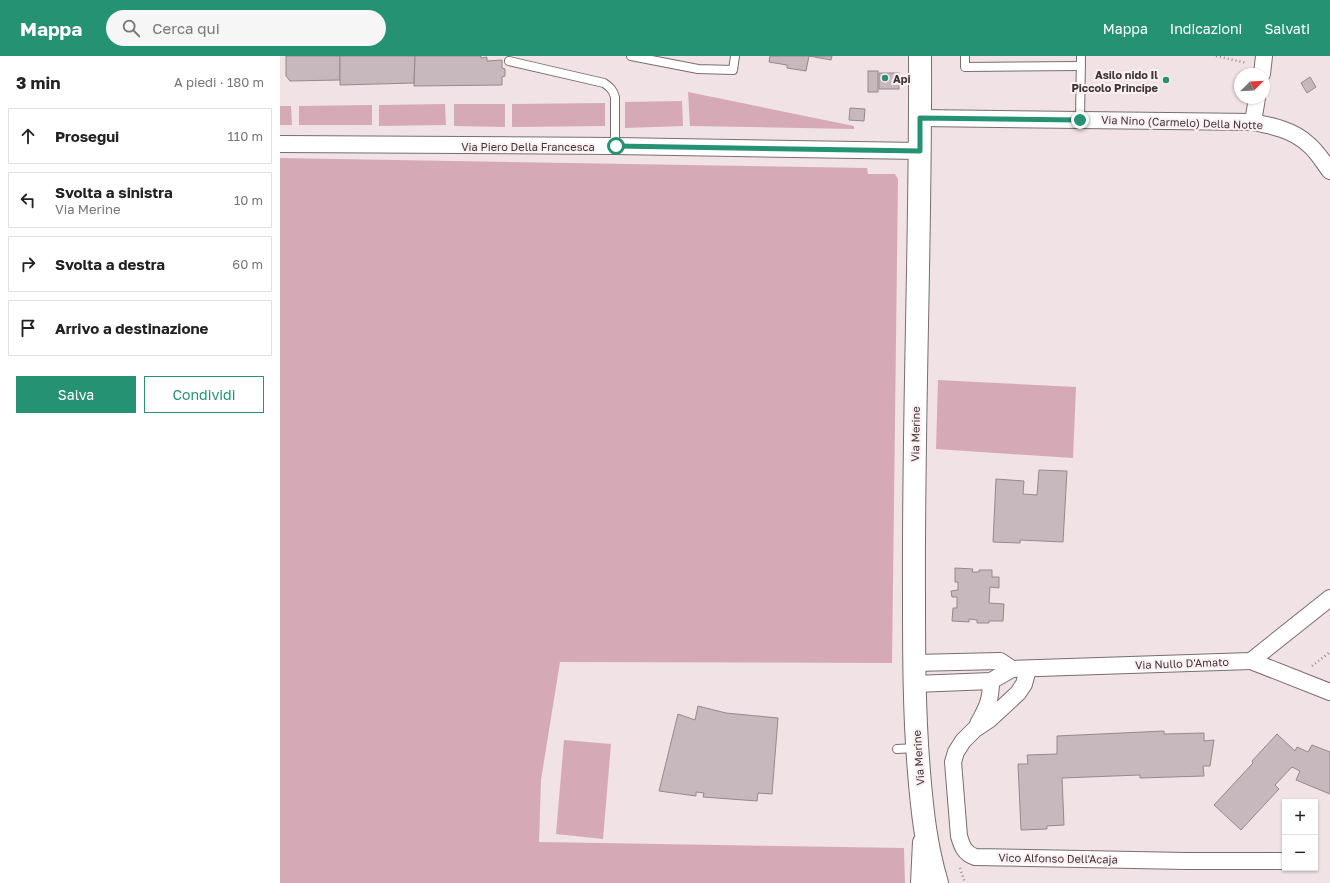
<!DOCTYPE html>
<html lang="it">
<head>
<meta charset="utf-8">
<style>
	body { margin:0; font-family:"Golos Text",sans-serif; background:#f6f6f6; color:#222 }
	.controls { position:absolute; right:12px; bottom:12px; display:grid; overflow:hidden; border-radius:0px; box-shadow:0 1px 3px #0004 }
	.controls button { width:36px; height:36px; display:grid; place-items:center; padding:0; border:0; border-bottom:1px solid #e0e0e0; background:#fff; color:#222; font:20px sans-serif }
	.compass { position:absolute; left:954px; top:12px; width:36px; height:36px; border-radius:50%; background:#fff; box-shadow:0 1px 3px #0004; rotate:66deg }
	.stop { position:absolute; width:12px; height:12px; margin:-9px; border:3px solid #249273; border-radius:50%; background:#fff }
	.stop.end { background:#249273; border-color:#fff; box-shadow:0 1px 4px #0008 }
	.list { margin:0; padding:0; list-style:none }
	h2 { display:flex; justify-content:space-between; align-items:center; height:52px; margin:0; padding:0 16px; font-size:17px }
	h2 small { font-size:13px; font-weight:400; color:#767676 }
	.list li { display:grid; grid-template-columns:26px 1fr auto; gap:12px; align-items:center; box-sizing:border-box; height:56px; margin:0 8px 8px; padding:0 8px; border:1px solid #e0e0e0; border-radius:0px }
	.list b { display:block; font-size:15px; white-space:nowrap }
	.list p { margin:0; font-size:13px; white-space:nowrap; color:#767676 }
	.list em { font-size:13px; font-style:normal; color:#767676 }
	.actions { display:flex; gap:8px; padding:12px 16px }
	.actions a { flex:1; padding:9px 0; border:1px solid #249273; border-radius:0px; text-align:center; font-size:14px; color:#249273 }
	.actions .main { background:#249273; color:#fff }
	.icon { flex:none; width:22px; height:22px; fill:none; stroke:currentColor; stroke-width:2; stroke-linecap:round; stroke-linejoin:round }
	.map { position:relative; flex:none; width:1050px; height:827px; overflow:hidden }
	header { display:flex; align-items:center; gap:24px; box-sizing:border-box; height:56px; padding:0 20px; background:#249273; color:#fff }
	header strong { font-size:19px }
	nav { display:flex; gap:22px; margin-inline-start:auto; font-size:14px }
	.search { width:280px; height:36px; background:#f6f6f6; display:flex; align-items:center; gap:10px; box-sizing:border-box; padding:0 14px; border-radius:22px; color:#767676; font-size:15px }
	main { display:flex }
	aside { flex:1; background:#fff }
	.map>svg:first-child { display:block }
	.green { fill:#d5aab6 }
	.building { fill:#c6b8bc; stroke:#96888c }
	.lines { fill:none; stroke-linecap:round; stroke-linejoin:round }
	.service-casing { stroke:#796d70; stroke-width:10 }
	.minor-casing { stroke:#796d70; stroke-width:18 }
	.secondary-casing { stroke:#796d70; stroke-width:24 }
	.path { stroke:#988e91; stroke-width:2.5; stroke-dasharray:1 3; stroke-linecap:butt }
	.service { stroke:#fff; stroke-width:8 }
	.minor { stroke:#fff; stroke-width:16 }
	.secondary { stroke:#fff; stroke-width:22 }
	.route { stroke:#249273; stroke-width:5 }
	.poi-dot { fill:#249273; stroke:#feeff3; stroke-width:1.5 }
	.labels { text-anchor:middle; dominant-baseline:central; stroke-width:4; stroke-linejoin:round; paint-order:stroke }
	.poi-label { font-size:11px; font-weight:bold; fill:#3d3739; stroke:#feeff3; text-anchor:end }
	.street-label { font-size:11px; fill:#3d3739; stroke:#feeff3 }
</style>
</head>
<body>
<header>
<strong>Mappa</strong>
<div class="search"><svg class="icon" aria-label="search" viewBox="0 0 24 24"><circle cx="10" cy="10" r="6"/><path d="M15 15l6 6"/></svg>Cerca qui</div>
<nav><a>Mappa</a><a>Indicazioni</a><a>Salvati</a></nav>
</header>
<main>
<aside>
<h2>3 min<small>A piedi · 180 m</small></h2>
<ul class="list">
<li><svg class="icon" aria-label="ahead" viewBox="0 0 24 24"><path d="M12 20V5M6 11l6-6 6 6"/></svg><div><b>Prosegui</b></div><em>110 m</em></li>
<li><svg class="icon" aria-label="left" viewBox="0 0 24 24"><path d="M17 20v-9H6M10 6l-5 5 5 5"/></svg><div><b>Svolta a sinistra</b><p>Via Merine</p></div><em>10 m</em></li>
<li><svg class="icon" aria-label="right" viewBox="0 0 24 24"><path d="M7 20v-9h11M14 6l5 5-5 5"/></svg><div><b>Svolta a destra</b></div><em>60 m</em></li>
<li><svg class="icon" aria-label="arrive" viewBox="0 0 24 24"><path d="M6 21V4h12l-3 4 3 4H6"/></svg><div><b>Arrivo a destinazione</b></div></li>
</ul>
<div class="actions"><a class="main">Salva</a><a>Condividi</a></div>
</aside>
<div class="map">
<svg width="1050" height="827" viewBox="0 0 1050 827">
	<rect width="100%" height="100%" fill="#f0e2e5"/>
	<!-- green -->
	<g class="green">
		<path d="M 408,36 L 574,70 L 574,73 L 410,70 Z"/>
		<path d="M 402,45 L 403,70 L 345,72 L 345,46 Z"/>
		<path d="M 325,47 L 325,70 L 232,71 L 232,48 Z"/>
		<path d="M 165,48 L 166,69 L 99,70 L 99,49 Z"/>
		<path d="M 174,48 L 225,48 L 225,71 L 174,70 Z"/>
		<path d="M 92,49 L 92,69 L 19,69 L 19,50 Z"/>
		<path d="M 0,50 L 11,50 L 12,69 L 0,69 Z"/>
		<path d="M 0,102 L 587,112 L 588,118 L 615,118 L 618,123 L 612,607 L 280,606 L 261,724 L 259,786 L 624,792 L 625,827 L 0,827 Z"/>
		<path d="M 658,324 L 796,331 L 793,402 L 656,393 Z"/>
		<path d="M 284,684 L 331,688 L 323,783 L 276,778 Z"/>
	</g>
	<!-- building -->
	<g class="building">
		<path d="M 6,0 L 60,0 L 60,24 L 10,25 L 6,20 Z"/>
		<path d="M 60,0 L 135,0 L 134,27 L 60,29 Z"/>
		<path d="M 135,0 L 201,0 L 201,2 L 207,1 L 207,5 L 222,4 L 222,12 L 225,13 L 225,20 L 222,21 L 222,29 L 134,30 Z"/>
		<path d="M 490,0 L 529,0 L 526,15 L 507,12 L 507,9 L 489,6 Z"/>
		<path d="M 529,0 L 552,0 L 551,4 Z"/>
		<rect x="588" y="15" width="10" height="21"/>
		<rect x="599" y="17" width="20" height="16"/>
		<path d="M 1030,21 L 1036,31 L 1027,37 L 1021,27 Z"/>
		<path d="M 570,52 L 585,53 L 584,65 L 569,64 Z"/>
		<path d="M 759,414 L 787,415 L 783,486 L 740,484 L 740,487 L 713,486 L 716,423 L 744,425 L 743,438 L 757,439 Z"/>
		<path d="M 675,512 L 693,513 L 692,516 L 699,516 L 699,514 L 712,514 L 712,521 L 719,521 L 719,532 L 710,531 L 709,547 L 724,548 L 723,565 L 709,565 L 709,567 L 697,567 L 697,564 L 689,563 L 689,566 L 672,565 L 673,552 L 677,552 L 677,541 L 672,541 L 671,535 L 678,534 L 678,526 L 675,526 Z"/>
		<path d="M 418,650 L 446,657 L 498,662 L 492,738 L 478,737 L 477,745 L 423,741 L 424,737 L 416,736 L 416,740 L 379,735 L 398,658 L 415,664 Z"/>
		<path d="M 884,675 L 884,678 L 924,677 L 924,685 L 934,684 L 930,710 L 923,710 L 924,720 L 860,722 L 860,719 L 782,722 L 784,769 L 767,770 L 767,773 L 741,774 L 738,708 L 748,708 L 747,699 L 777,698 L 777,680 Z"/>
		<path d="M 997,678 L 1015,695 L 1017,691 L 1028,696 L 1032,689 L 1050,696 L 1050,738 L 1016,724 L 1020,715 L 1012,711 L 995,729 L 999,733 L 961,774 L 934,749 L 973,707 L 972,705 Z"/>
	</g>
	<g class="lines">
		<!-- service casing -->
		<g class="service-casing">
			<g id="service">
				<path d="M 351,0 L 418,13 L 453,14 L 455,0"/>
				<path d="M 685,0 L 685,11 L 801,10"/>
				<path d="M 229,5 L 324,27 C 330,31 333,34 335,41 L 335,90"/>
				<path d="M 800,64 L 801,0"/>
				<path d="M 617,693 L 636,692"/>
			</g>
		</g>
		<!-- minor casing -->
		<g class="minor-casing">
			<g id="minor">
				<path d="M 982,18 L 984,0"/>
				<path d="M 640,62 L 973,66 C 993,70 1013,74 1028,88 C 1037,95 1043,106 1050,115"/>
				<path d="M 973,66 L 977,42"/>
				<path d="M 0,88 L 335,90 L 640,95"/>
				<path d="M 971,605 L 1050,636"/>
				<path d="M 634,607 L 720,605 L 732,613"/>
				<path d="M 748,613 L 744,628 L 738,637 L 710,663 L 695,673 L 683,685 L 676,696 L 673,706 L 679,780 C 682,790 684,797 695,801 L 906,805 L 1005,805"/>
				<path d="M 635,628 L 711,625 L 732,613 L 971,605 L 1050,542"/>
				<path d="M 698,668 C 707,652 711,644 711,625"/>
				<path d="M 639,827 L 641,786"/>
			</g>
		</g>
		<!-- secondary casing -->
		<g class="secondary-casing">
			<path id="secondary" d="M 640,0 C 641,179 633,358 634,537 C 634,597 634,657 639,716 C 642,753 646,791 657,827"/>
		</g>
		<!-- path -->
		<g class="path">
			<path d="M 936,0 L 967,7"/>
			<path d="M 1032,610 L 1050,596"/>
			<path d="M 680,812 L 685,827"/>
		</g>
		<!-- service -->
		<use href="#service" class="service"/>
		<!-- minor -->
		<use href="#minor" class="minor"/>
		<!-- secondary -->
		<use href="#secondary" class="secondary"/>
	</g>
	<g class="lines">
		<!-- route -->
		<path class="route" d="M 336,90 L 640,95 L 640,62 L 800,64"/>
	</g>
	<!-- markers -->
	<g class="poi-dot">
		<circle cx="605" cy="22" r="4"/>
		<circle cx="886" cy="24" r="4"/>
	</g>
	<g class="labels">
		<!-- poi labels -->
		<g class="poi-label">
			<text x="878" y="18">Asilo nido Il<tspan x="878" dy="13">Piccolo Principe</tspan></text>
			<text x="613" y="22" text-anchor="start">Api</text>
		</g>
		<!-- street labels -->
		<g class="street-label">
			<text transform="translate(902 66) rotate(2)">Via Nino (Carmelo) Della Notte</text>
			<text x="248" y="90">Via Piero Della Francesca</text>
			<text transform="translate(635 378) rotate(-89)">Via Merine</text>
			<text transform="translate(902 607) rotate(-2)">Via Nullo D'Amato</text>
			<text transform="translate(638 702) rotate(-94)">Via Merine</text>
			<text transform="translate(778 802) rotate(1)">Vico Alfonso Dell'Acaja</text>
		</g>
	</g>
</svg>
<div class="controls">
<button>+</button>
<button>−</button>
</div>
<svg class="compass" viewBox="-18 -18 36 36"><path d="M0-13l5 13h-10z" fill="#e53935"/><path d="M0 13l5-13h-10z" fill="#767676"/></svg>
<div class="stop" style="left:336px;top:90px"></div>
<div class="stop end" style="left:800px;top:64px"></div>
</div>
</main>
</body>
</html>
